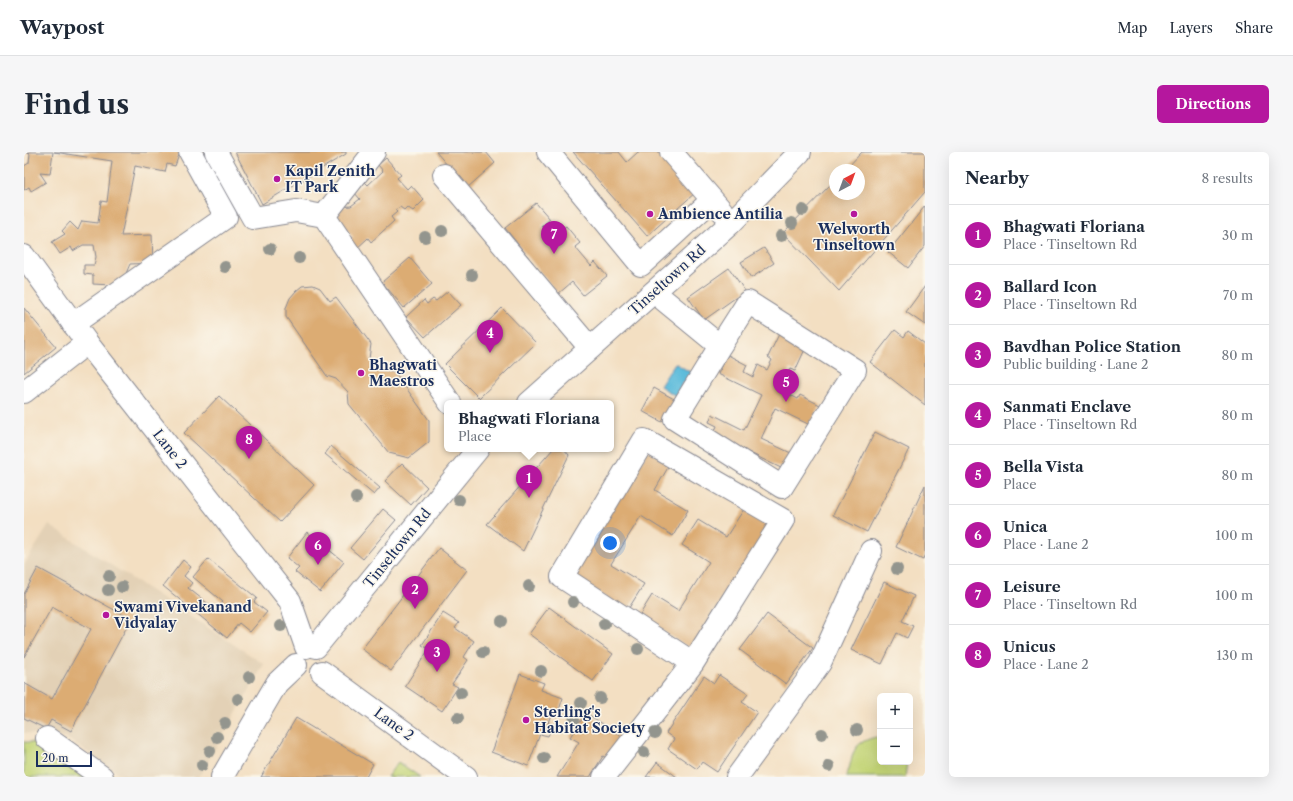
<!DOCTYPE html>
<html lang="en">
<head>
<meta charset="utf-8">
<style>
	body { margin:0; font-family:"Libre Caslon Text",serif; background:#f6f6f7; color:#1f2937 }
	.controls { position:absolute; right:12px; bottom:12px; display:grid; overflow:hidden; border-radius:6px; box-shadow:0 4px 16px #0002 }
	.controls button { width:36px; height:36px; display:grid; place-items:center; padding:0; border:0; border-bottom:1px solid #e0e1e3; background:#fff; color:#1f2937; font:20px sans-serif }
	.compass { position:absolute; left:805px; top:12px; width:36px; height:36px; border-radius:50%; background:#fff; box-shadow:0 4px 16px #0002; rotate:41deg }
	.scale { position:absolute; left:12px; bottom:10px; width:56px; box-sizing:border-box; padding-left:4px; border:2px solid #1b2f5e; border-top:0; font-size:11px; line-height:14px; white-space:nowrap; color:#1b2f5e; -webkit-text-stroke:3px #fbf7ec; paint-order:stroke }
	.you { position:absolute; left:586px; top:391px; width:14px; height:14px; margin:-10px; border:3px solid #fff; border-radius:50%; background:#1a73e8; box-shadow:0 0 0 6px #1a73e833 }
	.badge { display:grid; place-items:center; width:26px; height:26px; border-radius:50%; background:#b5179e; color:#fff; font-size:13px; font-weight:700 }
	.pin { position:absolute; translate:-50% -33px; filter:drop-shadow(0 1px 2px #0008) }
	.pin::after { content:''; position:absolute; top:21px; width:14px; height:12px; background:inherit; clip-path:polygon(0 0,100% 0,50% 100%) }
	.popup { position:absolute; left:420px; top:248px; width:170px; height:52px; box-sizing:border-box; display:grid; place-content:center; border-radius:6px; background:#fff; filter:drop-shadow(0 1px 3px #0005); font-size:13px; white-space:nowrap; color:#747a83 }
	.popup b { font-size:15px; color:#1f2937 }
	.popup::after { content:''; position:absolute; left:50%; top:100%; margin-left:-8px; border:8px solid transparent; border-top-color:#fff }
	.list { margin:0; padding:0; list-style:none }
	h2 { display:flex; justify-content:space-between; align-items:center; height:52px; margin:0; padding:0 16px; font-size:17px }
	h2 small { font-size:13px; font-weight:400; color:#747a83 }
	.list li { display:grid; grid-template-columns:26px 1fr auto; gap:12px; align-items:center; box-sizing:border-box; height:60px; padding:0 16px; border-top:1px solid #e0e1e3 }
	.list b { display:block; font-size:15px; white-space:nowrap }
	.list p { margin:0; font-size:13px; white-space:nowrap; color:#747a83 }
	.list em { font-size:13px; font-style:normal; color:#747a83 }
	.map { position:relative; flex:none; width:901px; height:625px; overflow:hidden; border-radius:6px }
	header { display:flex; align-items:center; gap:24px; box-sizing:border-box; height:56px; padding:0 20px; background:#fff; border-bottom:1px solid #e0e1e3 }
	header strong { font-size:19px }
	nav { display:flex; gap:22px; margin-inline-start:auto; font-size:14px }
	.intro { display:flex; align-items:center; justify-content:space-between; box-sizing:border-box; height:96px; padding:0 24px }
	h1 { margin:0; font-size:28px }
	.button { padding:10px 18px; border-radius:6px; background:#b5179e; color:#fff; font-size:14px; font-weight:700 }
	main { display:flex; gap:24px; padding:0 24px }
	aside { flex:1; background:#fff; border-radius:6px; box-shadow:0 4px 16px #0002 }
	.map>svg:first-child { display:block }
	.built { fill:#e3d1b6 }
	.green { fill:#c3d476; stroke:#6f826a }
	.water { fill:#5dbcdb; stroke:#3c769c }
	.building { fill:#dcac73 }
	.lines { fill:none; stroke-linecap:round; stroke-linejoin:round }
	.minor-casing { stroke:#878790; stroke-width:24 }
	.minor { stroke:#fff; stroke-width:22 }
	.tree { fill:#93958e }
	.poi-dot { fill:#b5179e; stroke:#fbf7ec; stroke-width:1.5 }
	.labels { text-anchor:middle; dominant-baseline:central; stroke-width:3; stroke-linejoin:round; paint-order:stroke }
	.poi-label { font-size:14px; font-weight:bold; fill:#1b2f5e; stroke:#fbf7ec; text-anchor:start }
	.street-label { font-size:14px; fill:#1b2f5e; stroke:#fbf7ec }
</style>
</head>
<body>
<header>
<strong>Waypost</strong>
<nav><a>Map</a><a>Layers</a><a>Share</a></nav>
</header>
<div class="intro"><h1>Find us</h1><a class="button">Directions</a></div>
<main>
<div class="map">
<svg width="901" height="625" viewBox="0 0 901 625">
	<rect width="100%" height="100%" fill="#fbf7ec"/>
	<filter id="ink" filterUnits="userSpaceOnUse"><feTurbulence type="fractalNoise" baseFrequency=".025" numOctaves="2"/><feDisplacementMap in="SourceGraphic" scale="8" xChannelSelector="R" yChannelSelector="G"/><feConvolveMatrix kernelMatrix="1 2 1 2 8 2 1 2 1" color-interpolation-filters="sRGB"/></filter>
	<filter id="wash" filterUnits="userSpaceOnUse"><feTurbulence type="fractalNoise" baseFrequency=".012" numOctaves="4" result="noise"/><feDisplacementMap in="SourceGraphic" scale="16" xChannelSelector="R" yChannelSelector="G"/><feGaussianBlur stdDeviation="0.9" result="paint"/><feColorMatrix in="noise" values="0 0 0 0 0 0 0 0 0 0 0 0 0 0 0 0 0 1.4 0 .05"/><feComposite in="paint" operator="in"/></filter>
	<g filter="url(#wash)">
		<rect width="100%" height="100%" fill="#f3dfc2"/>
		<!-- built -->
		<path class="built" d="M 25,373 L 240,512 L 175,625 L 100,625 L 41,585 L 0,581 L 0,413 Z"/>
		<!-- green -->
		<g class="green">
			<path d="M 852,585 L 856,586 L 856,610 L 883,610 L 881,625 L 822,625 C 831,604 824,592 852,585 Z"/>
			<path d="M 0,590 L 41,591 L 91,625 L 0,625 Z"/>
			<path d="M 374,610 L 396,625 L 363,625 Z"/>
		</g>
		<!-- water -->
		<path class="water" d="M 651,211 L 671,223 L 665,234 L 659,230 L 652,244 L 636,234 Z"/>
		<g id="blocks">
			<!-- building -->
			<g class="building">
				<path d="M 0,0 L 29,0 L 26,22 L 16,21 L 22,30 L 7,39 L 5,35 L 0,38 L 0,14 L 5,11 L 6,2 Z"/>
				<path d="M 30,0 L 156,0 L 151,14 L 143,12 L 141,20 L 111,14 L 97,84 L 128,83 L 129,111 L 106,112 L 100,126 L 87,133 L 69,132 L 69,123 L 60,122 L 60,113 L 70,113 L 72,105 L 70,93 L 59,93 L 49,99 L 47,95 L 36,102 L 28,90 L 41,82 L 38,79 L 46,70 L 54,78 L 58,69 L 74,71 L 77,49 L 83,50 L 88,9 Z"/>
				<path d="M 211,0 L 322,0 L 322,2 L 238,52 Z"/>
				<path d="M 412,0 L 462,0 L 471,11 L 443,36 Z"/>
				<path d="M 549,0 L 595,0 L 603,10 L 614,0 L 637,0 L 672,40 L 623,84 Z"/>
				<path d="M 838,0 L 901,0 L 901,40 L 815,139 L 759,81 L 811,28 L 811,42 L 835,42 L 835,18 L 821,18 Z"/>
				<path d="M 362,6 L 377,23 L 373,26 L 383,37 L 387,33 L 400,48 L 389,59 L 383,55 L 380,58 L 376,55 L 371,58 L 373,60 L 367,65 L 370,69 L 358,80 L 347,90 L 344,86 L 331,98 L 324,89 L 329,85 L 314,67 L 314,61 L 316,55 L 327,54 L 336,47 L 330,40 L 341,30 L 344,33 L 359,19 L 354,13 Z"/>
				<path d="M 512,51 L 526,67 L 518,74 L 527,85 L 542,74 L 556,91 L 551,95 L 567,114 L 571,110 L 583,124 L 559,143 L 548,130 L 534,142 L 481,76 Z"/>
				<path d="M 901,54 L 901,94 L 884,116 L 864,100 Z"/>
				<path d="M 740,96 L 750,111 L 727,126 L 717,110 Z"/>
				<path d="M 386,106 L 408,132 L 380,156 L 358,130 Z"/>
				<path d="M 705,116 L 721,139 L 680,168 L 664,145 Z"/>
				<path d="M 289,133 L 296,136 L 306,149 L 312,145 L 347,192 L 345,207 L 353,218 L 370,219 L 405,268 L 405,290 L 385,306 L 365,301 L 325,252 L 324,240 L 312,227 L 303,224 L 262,165 L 262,156 L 266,146 L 272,139 L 278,134 Z"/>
				<path d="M 901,134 L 901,173 L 882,160 Z"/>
				<path d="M 424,139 L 437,153 L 401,185 L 382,165 L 400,148 L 403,152 L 409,147 L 412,149 Z"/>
				<path d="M 0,156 L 32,195 L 0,221 Z"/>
				<path d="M 478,156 L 512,191 L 455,246 L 421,212 Z"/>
				<path d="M 871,178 L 880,185 L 884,179 L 901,192 L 901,253 L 846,210 Z"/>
				<path d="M 755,182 L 782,195 L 771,219 L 766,217 L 756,238 L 774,247 L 776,243 L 796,253 L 786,273 L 751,256 L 737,287 L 767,301 L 759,317 L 689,283 L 693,274 L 685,270 L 688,262 L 720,278 L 737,243 L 694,222 L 704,203 L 723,213 L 720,220 L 729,225 L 734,213 L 743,218 L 748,208 L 744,205 Z"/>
				<path d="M 630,236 L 650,247 L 638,270 L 618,259 Z"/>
				<path d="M 195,244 L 290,333 L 256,370 L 160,281 Z"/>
				<path d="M 851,280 L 885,297 L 843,380 L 809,363 Z"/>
				<path d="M 307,294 L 356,336 L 350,343 L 301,302 Z"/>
				<path d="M 529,297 L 540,297 L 545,303 L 499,399 L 463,372 Z"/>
				<path d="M 624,299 L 646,312 L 631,338 L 664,358 L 649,384 L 617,364 L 587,412 L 620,432 L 603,459 L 546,424 Z"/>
				<path d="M 378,311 L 403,335 L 387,353 L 361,329 Z"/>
				<path d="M 901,333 L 901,403 L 899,408 L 872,395 Z"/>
				<path d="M 359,357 L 372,368 L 339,407 L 326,396 Z"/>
				<path d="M 720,357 L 748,374 L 671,499 L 615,464 L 628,443 L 654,459 L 685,410 L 658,393 L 674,368 L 702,385 Z"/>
				<path d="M 283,380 L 320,410 L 296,440 L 271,420 L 275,416 L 263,406 Z"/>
				<path d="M 415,396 L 443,418 L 367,519 L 338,497 Z"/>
				<path d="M 184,407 L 233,446 L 230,450 L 243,460 L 226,480 L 215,471 L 203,486 L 139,434 L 159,408 L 167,415 L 160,424 L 168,431 L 164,436 L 192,458 L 199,450 L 169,425 Z"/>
				<path d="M 14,416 L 107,467 L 47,579 L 27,568 L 22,577 L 0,566 L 0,531 L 28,547 L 67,477 L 28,455 L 0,505 L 0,442 Z"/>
				<path d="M 860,430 L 890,444 L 878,469 L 889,474 L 883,486 L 873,481 L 858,512 L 827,498 Z"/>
				<path d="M 525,455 L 589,502 L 569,529 L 505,482 Z"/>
				<path d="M 419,461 L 435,471 L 431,476 L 450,489 L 440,505 L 444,508 L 428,532 L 434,535 L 418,559 L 381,534 L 405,497 L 398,493 Z"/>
				<path d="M 743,462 L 789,496 L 762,532 L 716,498 Z"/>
				<path d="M 496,522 L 520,531 L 517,538 L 539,546 L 533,564 L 527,562 L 524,571 L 529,573 L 524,584 L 516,582 L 504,614 L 467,600 Z"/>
				<path d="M 695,523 L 724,542 L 718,550 L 733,560 L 693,620 L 678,610 L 673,617 L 644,597 L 650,587 L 642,581 L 680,524 L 690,531 Z"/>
				<path d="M 562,561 L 599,585 L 584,607 L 579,604 L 566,625 L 533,625 L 555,590 L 546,585 Z"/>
				<path d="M 272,566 L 349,612 L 342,625 L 237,625 Z"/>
				<path d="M 633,610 L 653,625 L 622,625 Z"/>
			</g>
		</g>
	</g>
	<g filter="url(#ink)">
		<use href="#blocks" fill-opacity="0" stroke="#878790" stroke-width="1"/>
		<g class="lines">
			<!-- minor casing -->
			<g class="minor-casing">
				<g id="minor">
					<path d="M 192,0 L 229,66 L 272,59 L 300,64 L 426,251"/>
					<path d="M 524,0 L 617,113 L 688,48"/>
					<path d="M 647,0 L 698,59"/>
					<path d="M 420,23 L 566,196"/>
					<path d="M 300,64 L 350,0"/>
					<path d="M 0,104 L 64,192 L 266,449 L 282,495"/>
					<path d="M 630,140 L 696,194 L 724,150 L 831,218 L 758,335 L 651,267 L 696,194"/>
					<path d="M 49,172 L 202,65 L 166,0"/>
					<path d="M 0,240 L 55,197 L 64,192"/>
					<path d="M 505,251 L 707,71 L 776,0"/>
					<path d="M 292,495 L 454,297"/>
					<path d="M 298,520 L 442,625"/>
					<path d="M 23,586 L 78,625"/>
					<path d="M 198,625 L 253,531 L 272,513"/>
					<path d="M 580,625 L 669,511 L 759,368 L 620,288 L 538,425 L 669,511"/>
					<path d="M 713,625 L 796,511 L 847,399"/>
				</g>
			</g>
			<!-- minor -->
			<use href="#minor" class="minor"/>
		</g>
		<!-- trees -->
		<g class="tree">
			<circle cx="779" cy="58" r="6"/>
			<circle cx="768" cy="71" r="6"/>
			<circle cx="418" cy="79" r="6"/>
			<circle cx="757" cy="84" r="6"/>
			<circle cx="401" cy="85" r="6"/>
			<circle cx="246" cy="97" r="6"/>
			<circle cx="275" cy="106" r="6"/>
			<circle cx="201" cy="115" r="6"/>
			<circle cx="448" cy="123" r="6"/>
			<circle cx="332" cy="346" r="6"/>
			<circle cx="435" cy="348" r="6"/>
			<circle cx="873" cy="417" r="6"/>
			<circle cx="85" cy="424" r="6"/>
			<circle cx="505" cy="434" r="6"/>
			<circle cx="98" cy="435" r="6"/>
			<circle cx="84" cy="438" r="6"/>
			<circle cx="549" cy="450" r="6"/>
			<circle cx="478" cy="469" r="6"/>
			<circle cx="580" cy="472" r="6"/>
			<circle cx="257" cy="474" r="6"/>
			<circle cx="614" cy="497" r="6"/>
			<circle cx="459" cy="500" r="6"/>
			<circle cx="517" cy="519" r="6"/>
			<circle cx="225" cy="525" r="6"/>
			<circle cx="437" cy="541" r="6"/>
			<circle cx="576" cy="546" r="6"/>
			<circle cx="214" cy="547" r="6"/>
			<circle cx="557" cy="551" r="6"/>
			<circle cx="434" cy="566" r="6"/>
			<circle cx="550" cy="568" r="6"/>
			<circle cx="201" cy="571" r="6"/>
			<circle cx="833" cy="578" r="6"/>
			<circle cx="631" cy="581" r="6"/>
			<circle cx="798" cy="582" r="6"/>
			<circle cx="193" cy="585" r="6"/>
			<circle cx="186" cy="599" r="6"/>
			<circle cx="620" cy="600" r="6"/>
			<circle cx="520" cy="606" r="6"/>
			<circle cx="178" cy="613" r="6"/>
			<circle cx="805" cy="614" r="6"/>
		</g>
	</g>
	<!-- markers -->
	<g class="poi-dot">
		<circle cx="253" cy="27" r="4"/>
		<circle cx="626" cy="62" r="4"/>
		<circle cx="830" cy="62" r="4"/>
		<circle cx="337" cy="221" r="4"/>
		<circle cx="82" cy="463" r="4"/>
		<circle cx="502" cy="568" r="4"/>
	</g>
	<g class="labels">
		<!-- poi labels -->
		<g class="poi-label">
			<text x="261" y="19">Kapil Zenith<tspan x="261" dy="16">IT Park</tspan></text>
			<text x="634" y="62">Ambience Antilia</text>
			<text x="830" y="77" text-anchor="middle">Welworth<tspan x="830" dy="16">Tinseltown</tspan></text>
			<text x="345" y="213">Bhagwati<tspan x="345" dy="16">Maestros</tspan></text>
			<text x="90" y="455">Swami Vivekanand<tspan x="90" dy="16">Vidyalay</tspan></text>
			<text x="510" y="560">Sterling's<tspan x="510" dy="16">Habitat Society</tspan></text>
		</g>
		<!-- street labels -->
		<g class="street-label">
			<text transform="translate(643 128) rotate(-42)">Tinseltown Rd</text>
			<text transform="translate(146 297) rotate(52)">Lane 2</text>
			<text transform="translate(373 396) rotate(-51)">Tinseltown Rd</text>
			<text transform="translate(370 572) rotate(36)">Lane 2</text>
		</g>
	</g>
</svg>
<div class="controls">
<button>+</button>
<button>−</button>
</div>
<svg class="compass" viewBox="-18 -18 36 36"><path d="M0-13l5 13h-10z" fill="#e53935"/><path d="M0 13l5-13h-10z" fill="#747a83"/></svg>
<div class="scale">20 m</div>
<div class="you"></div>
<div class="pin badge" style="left:505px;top:346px">1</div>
<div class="popup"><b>Bhagwati Floriana</b>Place</div>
<div class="pin badge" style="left:391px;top:457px">2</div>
<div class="pin badge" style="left:413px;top:520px">3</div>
<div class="pin badge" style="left:466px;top:201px">4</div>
<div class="pin badge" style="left:762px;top:250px">5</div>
<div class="pin badge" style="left:294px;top:413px">6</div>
<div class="pin badge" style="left:530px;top:102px">7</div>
<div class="pin badge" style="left:225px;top:307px">8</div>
</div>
<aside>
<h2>Nearby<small>8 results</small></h2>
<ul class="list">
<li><span class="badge">1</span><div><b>Bhagwati Floriana</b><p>Place · Tinseltown Rd</p></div><em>30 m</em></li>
<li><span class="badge">2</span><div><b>Ballard Icon</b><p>Place · Tinseltown Rd</p></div><em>70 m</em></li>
<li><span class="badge">3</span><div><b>Bavdhan Police Station</b><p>Public building · Lane 2</p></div><em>80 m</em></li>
<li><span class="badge">4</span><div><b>Sanmati Enclave</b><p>Place · Tinseltown Rd</p></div><em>80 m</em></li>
<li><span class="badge">5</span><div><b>Bella Vista</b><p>Place</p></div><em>80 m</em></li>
<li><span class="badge">6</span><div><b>Unica</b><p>Place · Lane 2</p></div><em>100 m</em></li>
<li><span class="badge">7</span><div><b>Leisure</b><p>Place · Tinseltown Rd</p></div><em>100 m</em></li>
<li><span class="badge">8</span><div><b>Unicus</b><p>Place · Lane 2</p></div><em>130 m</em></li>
</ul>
</aside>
</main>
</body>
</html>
